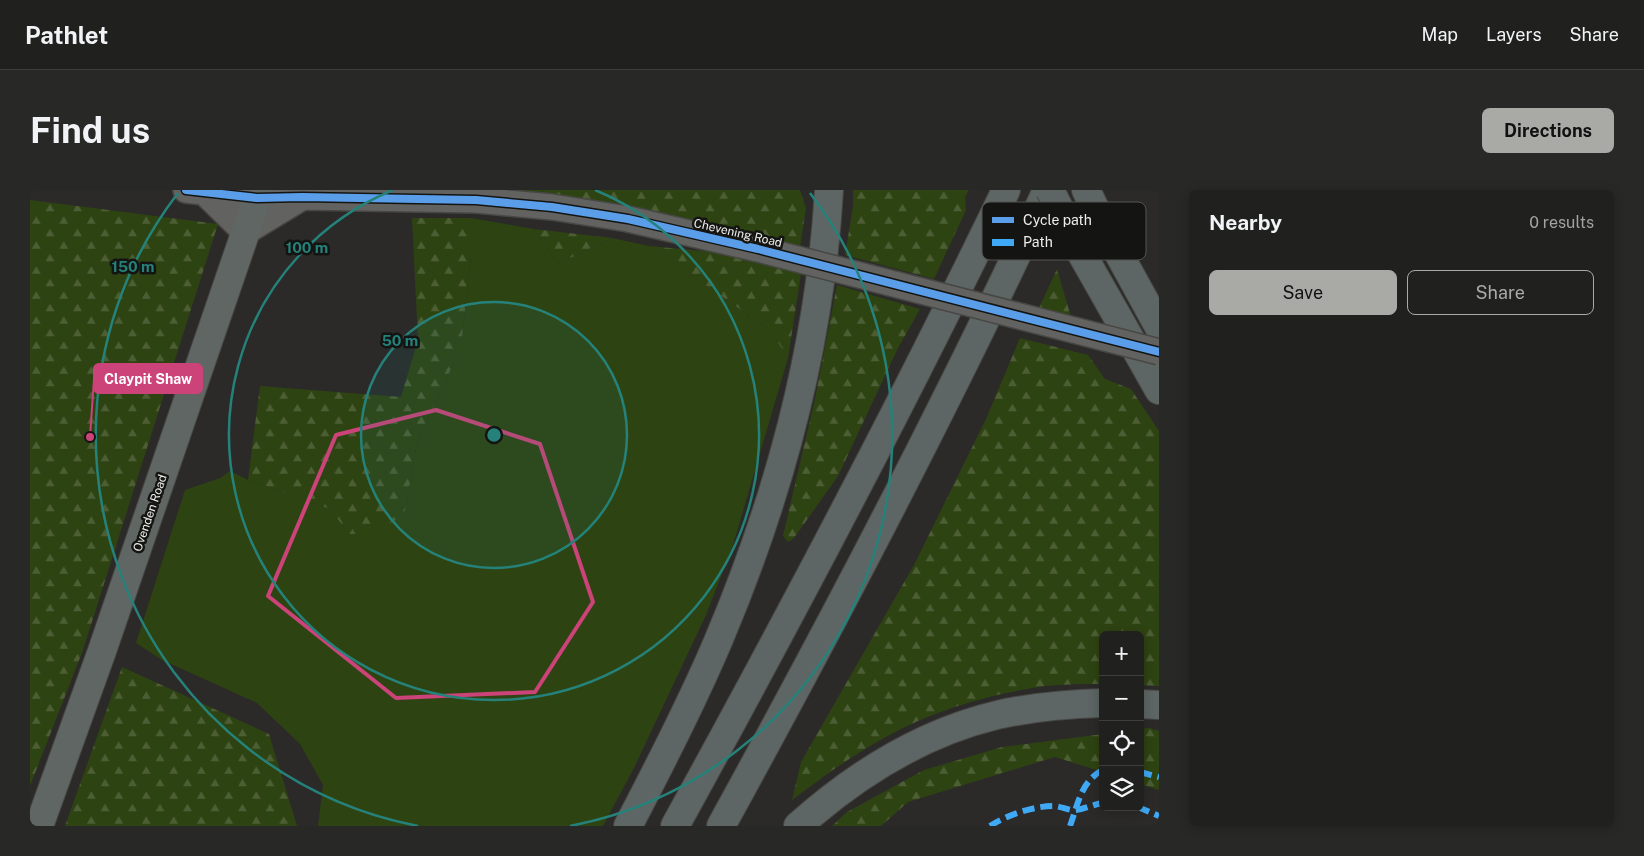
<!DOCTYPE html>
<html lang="en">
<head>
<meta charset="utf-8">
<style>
	body { margin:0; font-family:"Public Sans",sans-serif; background:#282827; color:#f1f3f6 }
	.controls { position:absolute; right:15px; bottom:15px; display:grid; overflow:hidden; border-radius:8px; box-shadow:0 2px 12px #0003 }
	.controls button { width:45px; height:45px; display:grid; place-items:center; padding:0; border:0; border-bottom:1px solid #3d3e3c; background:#20201e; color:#f1f3f6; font:25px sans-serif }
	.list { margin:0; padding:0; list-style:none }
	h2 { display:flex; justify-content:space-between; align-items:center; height:65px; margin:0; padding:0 20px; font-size:21px }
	h2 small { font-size:16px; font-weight:400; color:#a2a3a4 }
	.actions { display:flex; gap:10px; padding:15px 20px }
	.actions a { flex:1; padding:11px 0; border:1px solid #a9a9a6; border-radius:8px; text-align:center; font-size:18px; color:#a9a9a6 }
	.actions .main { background:#a9a9a6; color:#111 }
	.icon { flex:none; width:28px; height:28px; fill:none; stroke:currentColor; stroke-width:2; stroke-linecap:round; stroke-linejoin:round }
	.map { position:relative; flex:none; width:1129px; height:636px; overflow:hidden; border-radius:8px }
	header { display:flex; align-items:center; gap:30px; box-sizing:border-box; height:70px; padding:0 25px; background:#20201e; border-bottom:1px solid #3d3e3c }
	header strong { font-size:24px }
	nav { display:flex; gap:28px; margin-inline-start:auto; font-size:18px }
	.intro { display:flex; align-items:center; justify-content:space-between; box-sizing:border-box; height:120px; padding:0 30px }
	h1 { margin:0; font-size:35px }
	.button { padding:12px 22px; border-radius:8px; background:#a9a9a6; color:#111; font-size:18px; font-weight:700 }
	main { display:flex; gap:30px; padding:0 30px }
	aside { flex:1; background:#20201e; border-radius:8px; box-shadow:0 2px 12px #0003 }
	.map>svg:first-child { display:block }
	.grass { fill:#2e4312 }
	.forest { fill:url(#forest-firs) }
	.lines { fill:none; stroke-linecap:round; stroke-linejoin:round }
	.minor-casing { stroke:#474744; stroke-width:28 }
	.major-casing { stroke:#474744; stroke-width:30 }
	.highway-casing { stroke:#474744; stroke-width:30 }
	.minor { stroke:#626260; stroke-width:25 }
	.major { stroke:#606663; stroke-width:28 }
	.highway { stroke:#5d6664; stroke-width:28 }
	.minor-bridge-casing { stroke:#474744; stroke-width:28; stroke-linecap:butt }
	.highway-bridge-casing { stroke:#474744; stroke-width:30; stroke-linecap:butt }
	.minor-bridge { stroke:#626260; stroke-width:25 }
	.highway-bridge { stroke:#5d6664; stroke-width:28 }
	.quiet { stroke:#3fa9f5; stroke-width:6; stroke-dasharray:12 6; stroke-linecap:butt }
	.cycleway-casing { stroke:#141412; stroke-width:11 }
	.cycleway { stroke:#5a9eea; stroke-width:8 }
	.marked { fill:none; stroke:#cb4378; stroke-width:4; stroke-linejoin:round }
	.ring { fill:none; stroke:#25827a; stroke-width:2.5 }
	.labels { text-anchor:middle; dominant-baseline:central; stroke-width:5; stroke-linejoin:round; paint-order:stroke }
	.street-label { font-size:12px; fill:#ededea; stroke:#141412 }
	.key { fill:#141412; stroke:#555553; stroke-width:1 }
	.key-label { font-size:14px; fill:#ededea }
	.centre { fill:#25827a; stroke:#141412; stroke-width:2.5 }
	.ring-label { font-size:15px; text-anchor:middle; font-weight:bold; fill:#25827a; stroke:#141412; stroke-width:5; stroke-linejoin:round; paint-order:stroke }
	.leader { fill:none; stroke:#cb4378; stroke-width:2 }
	.callout-dot { fill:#cb4378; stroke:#141412; stroke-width:2 }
	.callout { fill:#cb4378; stroke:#cb4378; stroke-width:2 }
	.callout-label { font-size:14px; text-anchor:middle; font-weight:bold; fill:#fff }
</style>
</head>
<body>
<header>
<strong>Pathlet</strong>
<nav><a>Map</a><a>Layers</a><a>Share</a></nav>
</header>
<div class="intro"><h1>Find us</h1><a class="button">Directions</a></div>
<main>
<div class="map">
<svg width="1129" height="636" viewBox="0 0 1129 636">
	<defs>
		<pattern id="forest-firs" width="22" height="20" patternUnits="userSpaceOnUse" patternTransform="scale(1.25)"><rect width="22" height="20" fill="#2e4312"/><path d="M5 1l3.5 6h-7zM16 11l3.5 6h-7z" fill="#4d5e35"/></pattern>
	</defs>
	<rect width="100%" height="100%" fill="#2b2a28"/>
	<!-- grass -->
	<path class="grass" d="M 441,28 L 504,39 L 528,74 L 582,48 L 619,56 L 740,140 L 758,168 L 703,355 L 676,425 L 604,578 L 573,636 L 288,636 L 293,595 L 270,554 L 227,513 L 132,470 L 106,453 L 155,300 L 190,288 L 200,281 L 218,290 L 300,319 L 319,344 L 374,326 L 387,253 L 431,157 L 441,65 Z"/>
	<!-- forest -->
	<g class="forest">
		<path d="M 401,0 L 770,0 L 776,18 L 770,57 L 709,39 L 583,13 Z"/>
		<path d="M 823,0 L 939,0 L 935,7 L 936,20 L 904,89 L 815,65 L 823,16 Z"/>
		<path d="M 0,10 L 188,34 L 53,460 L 0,596 Z"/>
		<path d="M 382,28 L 441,28 L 441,65 L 431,157 L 387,253 L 374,326 L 338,344 L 319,344 L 300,319 L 218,290 L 230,196 L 371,207 L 388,150 Z"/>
		<path d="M 504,39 L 582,48 L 528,74 Z"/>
		<path d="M 619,56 L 684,62 L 771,84 L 758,168 L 740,140 Z"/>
		<path d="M 1027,79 L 1041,127 L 1009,118 Z"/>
		<path d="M 807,95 L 890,119 L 868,158 L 808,286 L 764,348 L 758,352 L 753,346 L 785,209 Z"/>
		<path d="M 990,148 L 1058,165 L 1075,189 L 1101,199 L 1129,241 L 1129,496 L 1110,495 L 1110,445 L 1073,445 L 1073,494 C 1047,494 1022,494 997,499 C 945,508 892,525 847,552 C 817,569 790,589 762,610 L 771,572 L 884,375 L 956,229 Z"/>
		<path d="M 92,477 L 239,544 L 267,636 L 35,636 Z"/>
		<path d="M 1119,538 L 1129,541 L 1129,600 L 1110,594 L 1110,539 Z"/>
		<path d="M 1073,544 L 1073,582 L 1025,567 L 878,612 L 851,636 L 802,636 L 817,622 L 894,580 L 972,557 Z"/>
	</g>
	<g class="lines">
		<!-- minor casing -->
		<g class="minor-casing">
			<g id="minor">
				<path d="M 156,0 L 227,8 L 272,7 L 446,10 L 522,17 L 598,29 L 728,59"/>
				<path d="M 177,0 L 174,2 L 215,42 L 271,8"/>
			</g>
		</g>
		<!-- major casing -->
		<g class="major-casing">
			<path id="major" d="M 9,636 L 72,461 L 230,0"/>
		</g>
		<!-- highway casing -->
		<g class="highway-casing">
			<g id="highway">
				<path d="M 1056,0 L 1073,35 L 1129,137"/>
				<path d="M 1053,66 L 1129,200"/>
				<path d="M 1110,514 L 1129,515"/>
				<path d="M 598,636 C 630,575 662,513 689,449 C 749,307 790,155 799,0"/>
				<path d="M 645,636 C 760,427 872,216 976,0"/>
				<path d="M 691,636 C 806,427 917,216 1017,0"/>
				<path d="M 768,636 C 825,585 892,543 967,525 C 1002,517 1037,514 1073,513"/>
			</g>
		</g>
		<!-- minor -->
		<use href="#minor" class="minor"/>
		<!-- major -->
		<use href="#major" class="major"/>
		<!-- highway -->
		<use href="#highway" class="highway"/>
		<!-- minor-bridge casing -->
		<g class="minor-bridge-casing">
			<path id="minor-bridge" d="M 728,59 L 1129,162"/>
		</g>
		<!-- highway-bridge casing -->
		<g class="highway-bridge-casing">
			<path id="highway-bridge" d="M 1020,0 L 1053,66"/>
		</g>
		<!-- minor-bridge -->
		<use href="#minor-bridge" class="minor-bridge"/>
		<!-- highway-bridge -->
		<use href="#highway-bridge" class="highway-bridge"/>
		<!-- quiet -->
		<g class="quiet">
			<path d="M 1110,582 L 1129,587"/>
			<path d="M 1108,617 L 1129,626"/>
			<path d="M 960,636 C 977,625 1004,616 1023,616 C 1031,616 1039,621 1046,620 C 1055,619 1064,614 1073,613"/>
			<path d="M 1040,636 C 1048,614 1051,591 1073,580"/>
		</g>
		<!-- cycleway casing -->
		<g class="cycleway-casing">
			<path id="cycleway" d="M 156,0 L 227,8 L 272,7 L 446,10 L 522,17 L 598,29 L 728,59 L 1129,162"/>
		</g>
		<!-- cycleway -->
		<use href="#cycleway" class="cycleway"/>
	</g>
	<!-- marked area -->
	<path class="marked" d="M 406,220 L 510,254 L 563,412 L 505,502 L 366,508 L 238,406 L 306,245 Z"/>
	<!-- distance rings -->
	<circle cx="464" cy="245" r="133" fill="#25827a" fill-opacity=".12"/>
	<g class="ring">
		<circle cx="464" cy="245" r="133"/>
		<path d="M565 0A265 265 0 1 1 363 0"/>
		<path d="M388 636A398 398 0 0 1 148 3M780 3A398 398 0 0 1 540 636"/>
	</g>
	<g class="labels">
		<!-- street labels -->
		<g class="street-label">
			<text transform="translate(708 43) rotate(13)">Chevening Road</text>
			<text transform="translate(120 323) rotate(-71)">Ovenden Road</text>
		</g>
	</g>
	<!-- legend -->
	<rect x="952" y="12" width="164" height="58" rx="8" class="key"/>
	<rect x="962" y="27" width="22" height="6" fill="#5a9eea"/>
	<rect x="962" y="49" width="22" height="7" fill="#3fa9f5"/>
	<g class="key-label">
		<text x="993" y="35">Cycle path</text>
		<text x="993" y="57">Path</text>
	</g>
	<circle cx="464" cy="245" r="8" class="centre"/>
	<g class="ring-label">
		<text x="277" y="63">100 m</text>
		<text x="103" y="82">150 m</text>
		<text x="370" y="156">50 m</text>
	</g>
	<!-- callouts -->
	<path class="leader" d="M60 247L64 189"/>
	<circle class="callout-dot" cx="60" cy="247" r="5"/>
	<rect class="callout" x="64" y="174" width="108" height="29" rx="5"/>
	<g class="callout-label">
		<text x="118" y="194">Claypit Shaw</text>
	</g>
</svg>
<div class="controls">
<button>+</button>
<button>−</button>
<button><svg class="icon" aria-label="locate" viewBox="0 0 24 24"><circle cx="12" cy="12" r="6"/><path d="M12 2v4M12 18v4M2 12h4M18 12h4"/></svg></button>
<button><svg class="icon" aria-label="layers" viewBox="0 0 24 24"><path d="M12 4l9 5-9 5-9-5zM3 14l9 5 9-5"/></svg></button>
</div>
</div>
<aside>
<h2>Nearby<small>0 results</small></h2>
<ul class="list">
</ul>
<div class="actions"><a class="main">Save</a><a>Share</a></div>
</aside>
</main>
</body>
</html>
